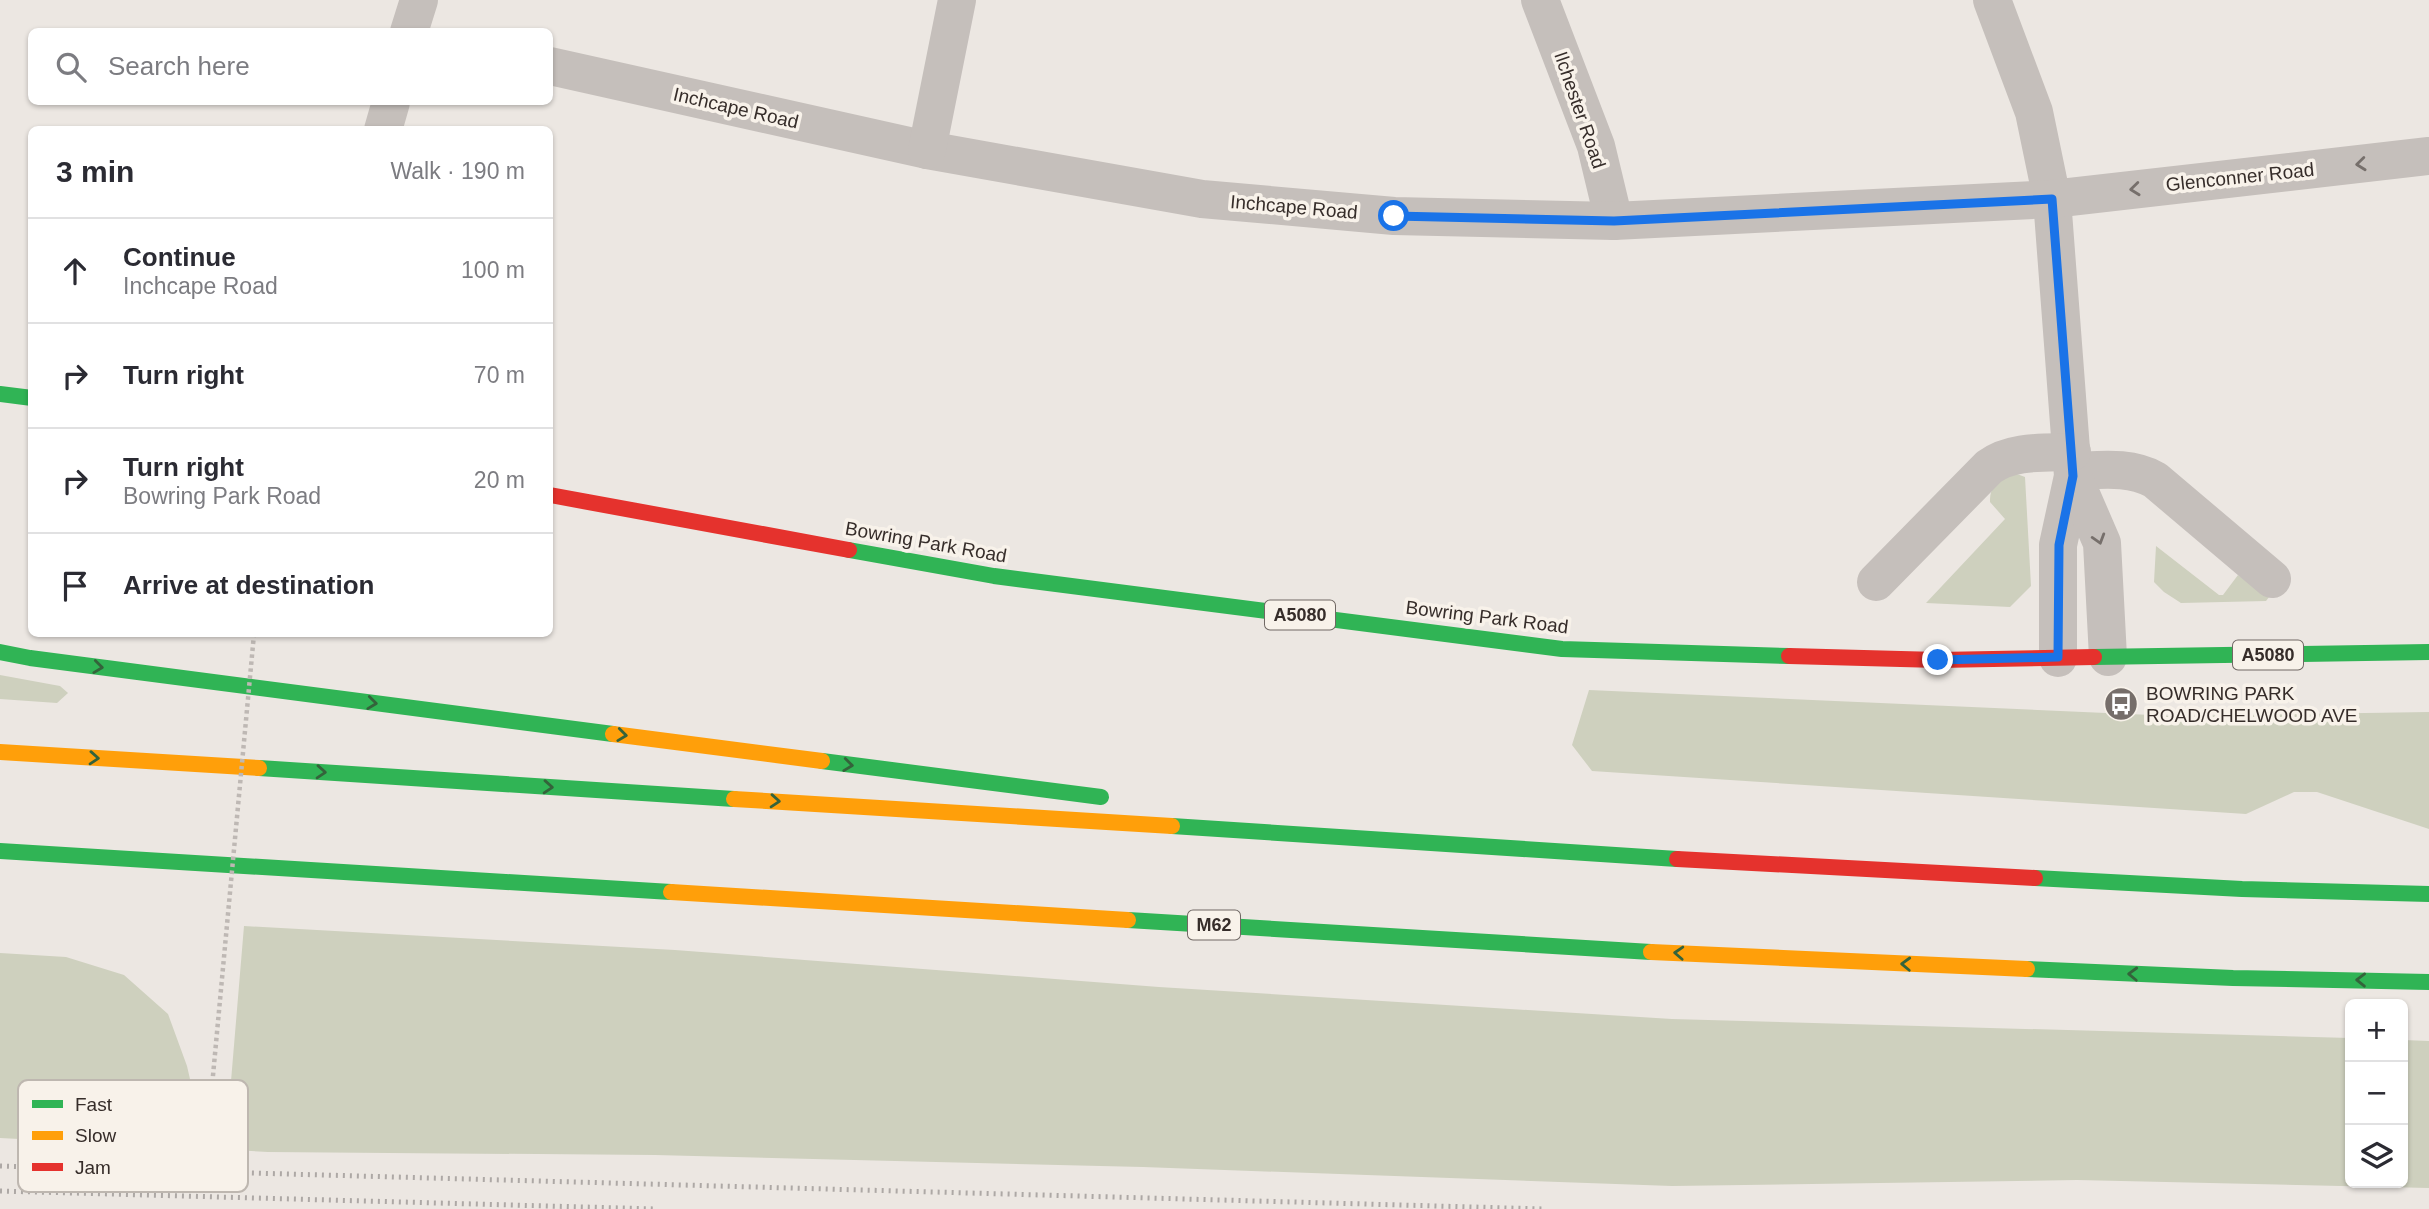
<!DOCTYPE html>
<html lang="en">
<head>
<meta charset="utf-8">
<style>
	body { margin:0; font-family:Helvetica,sans-serif; background:#f2f2f3; color:#2b2b33 }
	.controls { position:absolute; right:21px; bottom:21px; display:grid; overflow:hidden; border-radius:10px; box-shadow:0 2px 5px #0004 }
	.controls button { width:63px; height:63px; display:grid; place-items:center; padding:0; border:0; border-bottom:2px solid #e1e1e2; background:#fff; color:#2b2b33; font:35px sans-serif }
	.stop { position:absolute; width:21px; height:21px; margin:-16px; border:5px solid #1a73e8; border-radius:50%; background:#fff }
	.stop.end { background:#1a73e8; border-color:#fff; box-shadow:0 2px 7px #0008 }
	.list { margin:0; padding:0; list-style:none }
	h2 { display:flex; justify-content:space-between; align-items:center; height:91px; margin:0; padding:0 28px; font-size:30px }
	h2 small { font-size:23px; font-weight:400; color:#7c7c81 }
	.list li { display:grid; grid-template-columns:46px 1fr auto; gap:21px; align-items:center; box-sizing:border-box; height:105px; padding:0 28px; border-top:2px solid #e1e1e2 }
	.list b { display:block; font-size:26px; white-space:nowrap }
	.list p { margin:0; font-size:23px; white-space:nowrap; color:#7c7c81 }
	.list em { font-size:23px; font-style:normal; color:#7c7c81 }
	.icon { flex:none; width:38px; height:38px; fill:none; stroke:currentColor; stroke-width:2; stroke-linecap:round; stroke-linejoin:round }
	.map { position:relative; flex:none; width:2429px; height:1209px; overflow:hidden }
	.search { position:absolute; background:#fff; box-shadow:0 2px 5px #0004; left:28px; top:28px; width:525px; height:77px; display:flex; align-items:center; gap:18px; box-sizing:border-box; padding:0 24px; border-radius:10px; color:#7c7c81; font-size:26px }
	.panel { position:absolute; background:#fff; box-shadow:0 2px 5px #0004; left:28px; top:126px; width:525px; height:511px; border-radius:10px }
	.map>svg:first-child { display:block }
	.green { fill:#ced0be }
	.lines { fill:none; stroke-linecap:round; stroke-linejoin:round }
	.street { stroke:#c5bfbb; stroke-width:38 }
	.fast { stroke:#30b455; stroke-width:16 }
	.slow { stroke:#ff9f0a; stroke-width:16 }
	.jam { stroke:#e5322d; stroke-width:16 }
	.rail { stroke:#ada8a5; stroke-width:5; stroke-dasharray:2 5; stroke-linecap:butt }
	.path-bridge { stroke:#beb8b4; stroke-width:4.5; stroke-dasharray:3.5 3.5; stroke-linecap:butt }
	.oneway { stroke:#766f6b }
	.oneway2 { stroke:#34633b }
	.route { stroke:#1a73e8; stroke-width:9 }
	.labels { text-anchor:middle; dominant-baseline:central; stroke-width:7; stroke-linejoin:round; paint-order:stroke }
	.shield { fill:#f8f2ea; stroke:#706864; stroke-width:2 }
	.shield-label { font-size:18px; font-weight:bold; fill:#362d2a }
	.street-label { font-size:19px; fill:#362d2a; stroke:#f8f2ea }
	.poi-label { font-size:19px; fill:#362d2a; stroke:#f8f2ea; text-anchor:start }
	.key { fill:#f8f2ea; stroke:#beb7b0; stroke-width:2 }
	.key-label { font-size:19px; fill:#362d2a }
</style>
</head>
<body>
<div class="map">
<svg width="2429" height="1209" viewBox="0 0 2429 1209">
	<rect width="100%" height="100%" fill="#ece7e2"/>
	<!-- green -->
	<g class="green">
		<path d="M 2017,474 L 2025,477 L 2031,586 L 2010,607 L 1926,603 L 2005,519 L 1990,502 C 1990,482 2000,479 2017,474 Z"/>
		<path d="M 2156,546 L 2219,595 L 2223,595 L 2238,575 L 2269,597 L 2266,601 L 2181,603 L 2164,592 L 2154,582 Z"/>
		<path d="M 0,675 L 60,686 L 68,693 L 57,703 L 0,699 Z"/>
		<path d="M 1589,690 L 2174,716 L 2429,712 L 2429,829 L 2317,792 L 2294,792 L 2246,814 L 1592,771 L 1572,745 Z"/>
		<path d="M 244,926 L 675,950 L 1159,987 L 1672,1019 L 2350,1038 L 2350,1183 L 2403,1183 L 2403,1040 L 2429,1041 L 2429,1188 L 2077,1180 L 1672,1186 L 1143,1167 L 655,1155 L 268,1152 L 0,1138 L 0,953 L 66,957 L 124,975 L 168,1014 L 187,1066 L 195,1101 L 229,1105 Z"/>
	</g>
	<g class="lines">
		<!-- street -->
		<g class="street">
			<path d="M 1540,0 L 1596,146 L 1614,221"/>
			<path d="M 1992,0 L 2034,112 L 2052,199 L 2073,476 L 2058,545 L 2058,658"/>
			<path d="M 409,32 L 419,0"/>
			<path d="M 550,66 L 927,150 L 1202,199 L 1394,216 L 1614,221 L 2052,199 L 2429,156"/>
			<path d="M 383,130 L 391,102"/>
			<path d="M 927,150 L 957,0"/>
			<path d="M 2073,471 C 2102,470 2130,466 2155,480 L 2272,579"/>
			<path d="M 2073,476 L 2102,543 L 2108,657"/>
			<path d="M 1876,582 L 1989,467 C 2012,450 2044,453 2072,452"/>
		</g>
		<!-- fast -->
		<g class="fast">
			<path d="M 0,394 L 32,398"/>
			<path d="M 849,550 L 994,576 L 1562,649 L 1789,656"/>
			<path d="M 0,652 L 30,658 L 613,734"/>
			<path d="M 2094,657 L 2429,652"/>
			<path d="M 822,761 L 1101,797"/>
			<path d="M 259,768 L 734,799"/>
			<path d="M 1172,826 L 1677,859"/>
			<path d="M 0,851 L 671,892"/>
			<path d="M 2035,878 L 2242,889 L 2429,894"/>
			<path d="M 1128,920 L 1651,952"/>
			<path d="M 2027,969 L 2233,978 L 2429,982"/>
		</g>
		<!-- slow -->
		<g class="slow">
			<path d="M 613,734 L 822,761"/>
			<path d="M 0,752 L 259,768"/>
			<path d="M 734,799 L 1172,826"/>
			<path d="M 671,892 L 1128,920"/>
			<path d="M 1651,952 L 2027,969"/>
		</g>
		<!-- jam -->
		<g class="jam">
			<path d="M 550,495 L 849,550"/>
			<path d="M 1789,656 L 1938,660 L 2094,657"/>
			<path d="M 1677,859 L 2035,878"/>
		</g>
		<!-- rail -->
		<g class="rail">
			<path d="M 0,1166 L 1544,1209"/>
			<path d="M 0,1191 L 657,1209"/>
		</g>
		<!-- path-bridge -->
		<path class="path-bridge" d="M 211,1097 L 254,634"/>
	</g>
	<!-- one-way arrows -->
	<defs><path id="oneway-chevron" d="M-2-3.5L2.5 0L-2 3.5" fill="none" stroke-width="1.6" stroke-linecap="round" stroke-linejoin="round" transform="scale(1.75)"/></defs>
	<g class="oneway">
		<use href="#oneway-chevron" transform="translate(2361 164) rotate(174)"/>
		<use href="#oneway-chevron" transform="translate(2135 189) rotate(174)"/>
		<use href="#oneway-chevron" transform="translate(2099 539) rotate(73)"/>
	</g>
	<g class="oneway2">
		<use href="#oneway-chevron" transform="translate(98 667) rotate(7)"/>
		<use href="#oneway-chevron" transform="translate(372 703) rotate(7)"/>
		<use href="#oneway-chevron" transform="translate(622 735) rotate(7)"/>
		<use href="#oneway-chevron" transform="translate(94 758) rotate(4)"/>
		<use href="#oneway-chevron" transform="translate(848 765) rotate(7)"/>
		<use href="#oneway-chevron" transform="translate(321 772) rotate(4)"/>
		<use href="#oneway-chevron" transform="translate(548 787) rotate(4)"/>
		<use href="#oneway-chevron" transform="translate(775 801) rotate(4)"/>
		<use href="#oneway-chevron" transform="translate(1679 953) rotate(-177)"/>
		<use href="#oneway-chevron" transform="translate(1906 964) rotate(-178)"/>
		<use href="#oneway-chevron" transform="translate(2133 974) rotate(-178)"/>
		<use href="#oneway-chevron" transform="translate(2361 980) rotate(-179)"/>
	</g>
	<g class="lines">
		<!-- route -->
		<path class="route" d="M 1394,216 L 1614,221 L 2052,199 L 2073,476 L 2059,545 L 2058,657 L 1938,660"/>
	</g>
	<!-- icons -->
	<defs>
		<g id="bus-disc" transform="scale(1.75)"><circle r="9.5" fill="#766e6a" stroke="#f8f2ea"/><path d="M-5-6H5V4H4V6H2V4H-2V6H-4V4H-5ZM-3.5-4V0h7V-4ZM-3.5 1.2v1.5H-2V1.2ZM2 1.2v1.5H3.5V1.2Z" fill="#fff"/></g>
	</defs>
	<g fill-rule="evenodd">
		<use href="#bus-disc" x="2121" y="704"/>
	</g>
	<g class="labels">
		<!-- shield labels -->
		<g class="shield">
			<rect x="1265" y="600.5" width="70" height="29" rx="5"/>
			<rect x="2233" y="640.5" width="70" height="29" rx="5"/>
			<rect x="1188" y="910.5" width="52" height="29" rx="5"/>
		</g>
		<g class="shield-label">
			<text x="1300" y="615">A5080</text>
			<text x="2268" y="655">A5080</text>
			<text x="1214" y="925">M62</text>
		</g>
		<!-- street labels -->
		<g class="street-label">
			<text transform="translate(736 108) rotate(13)">Inchcape Road</text>
			<text transform="translate(1580 110) rotate(71)">Ilchester Road</text>
			<text transform="translate(2240 177) rotate(-6)">Glenconner Road</text>
			<text transform="translate(1294 207) rotate(5)">Inchcape Road</text>
			<text transform="translate(926 542) rotate(10)">Bowring Park Road</text>
			<text transform="translate(1487 617) rotate(7)">Bowring Park Road</text>
		</g>
		<!-- poi labels -->
		<g class="poi-label">
			<text x="2146" y="693">BOWRING PARK<tspan x="2146" dy="22">ROAD/CHELWOOD AVE</tspan></text>
		</g>
	</g>
	<!-- legend -->
	<rect x="18" y="1080" width="230" height="112" rx="10" class="key"/>
	<rect x="32" y="1100" width="31" height="8" fill="#30b455"/>
	<rect x="32" y="1131" width="31" height="9" fill="#ff9f0a"/>
	<rect x="32" y="1163" width="31" height="8" fill="#e5322d"/>
	<g class="key-label">
		<text x="75" y="1111">Fast</text>
		<text x="75" y="1142">Slow</text>
		<text x="75" y="1174">Jam</text>
	</g>
</svg>
<div class="controls">
<button>+</button>
<button>−</button>
<button><svg class="icon" aria-label="layers" viewBox="0 0 24 24"><path d="M12 4l9 5-9 5-9-5zM3 14l9 5 9-5"/></svg></button>
</div>
<div class="stop" style="left:1394px;top:216px"></div>
<div class="stop end" style="left:1938px;top:660px"></div>
<div class="search"><svg class="icon" aria-label="search" viewBox="0 0 24 24"><circle cx="10" cy="10" r="6"/><path d="M15 15l6 6"/></svg>Search here</div>
<section class="panel">
<h2>3 min<small>Walk · 190 m</small></h2>
<ul class="list">
<li><svg class="icon" aria-label="ahead" viewBox="0 0 24 24"><path d="M12 20V5M6 11l6-6 6 6"/></svg><div><b>Continue</b><p>Inchcape Road</p></div><em>100 m</em></li>
<li><svg class="icon" aria-label="right" viewBox="0 0 24 24"><path d="M7 20v-9h11M14 6l5 5-5 5"/></svg><div><b>Turn right</b></div><em>70 m</em></li>
<li><svg class="icon" aria-label="right" viewBox="0 0 24 24"><path d="M7 20v-9h11M14 6l5 5-5 5"/></svg><div><b>Turn right</b><p>Bowring Park Road</p></div><em>20 m</em></li>
<li><svg class="icon" aria-label="arrive" viewBox="0 0 24 24"><path d="M6 21V4h12l-3 4 3 4H6"/></svg><div><b>Arrive at destination</b></div></li>
</ul>
</section>
</div>
</body>
</html>
